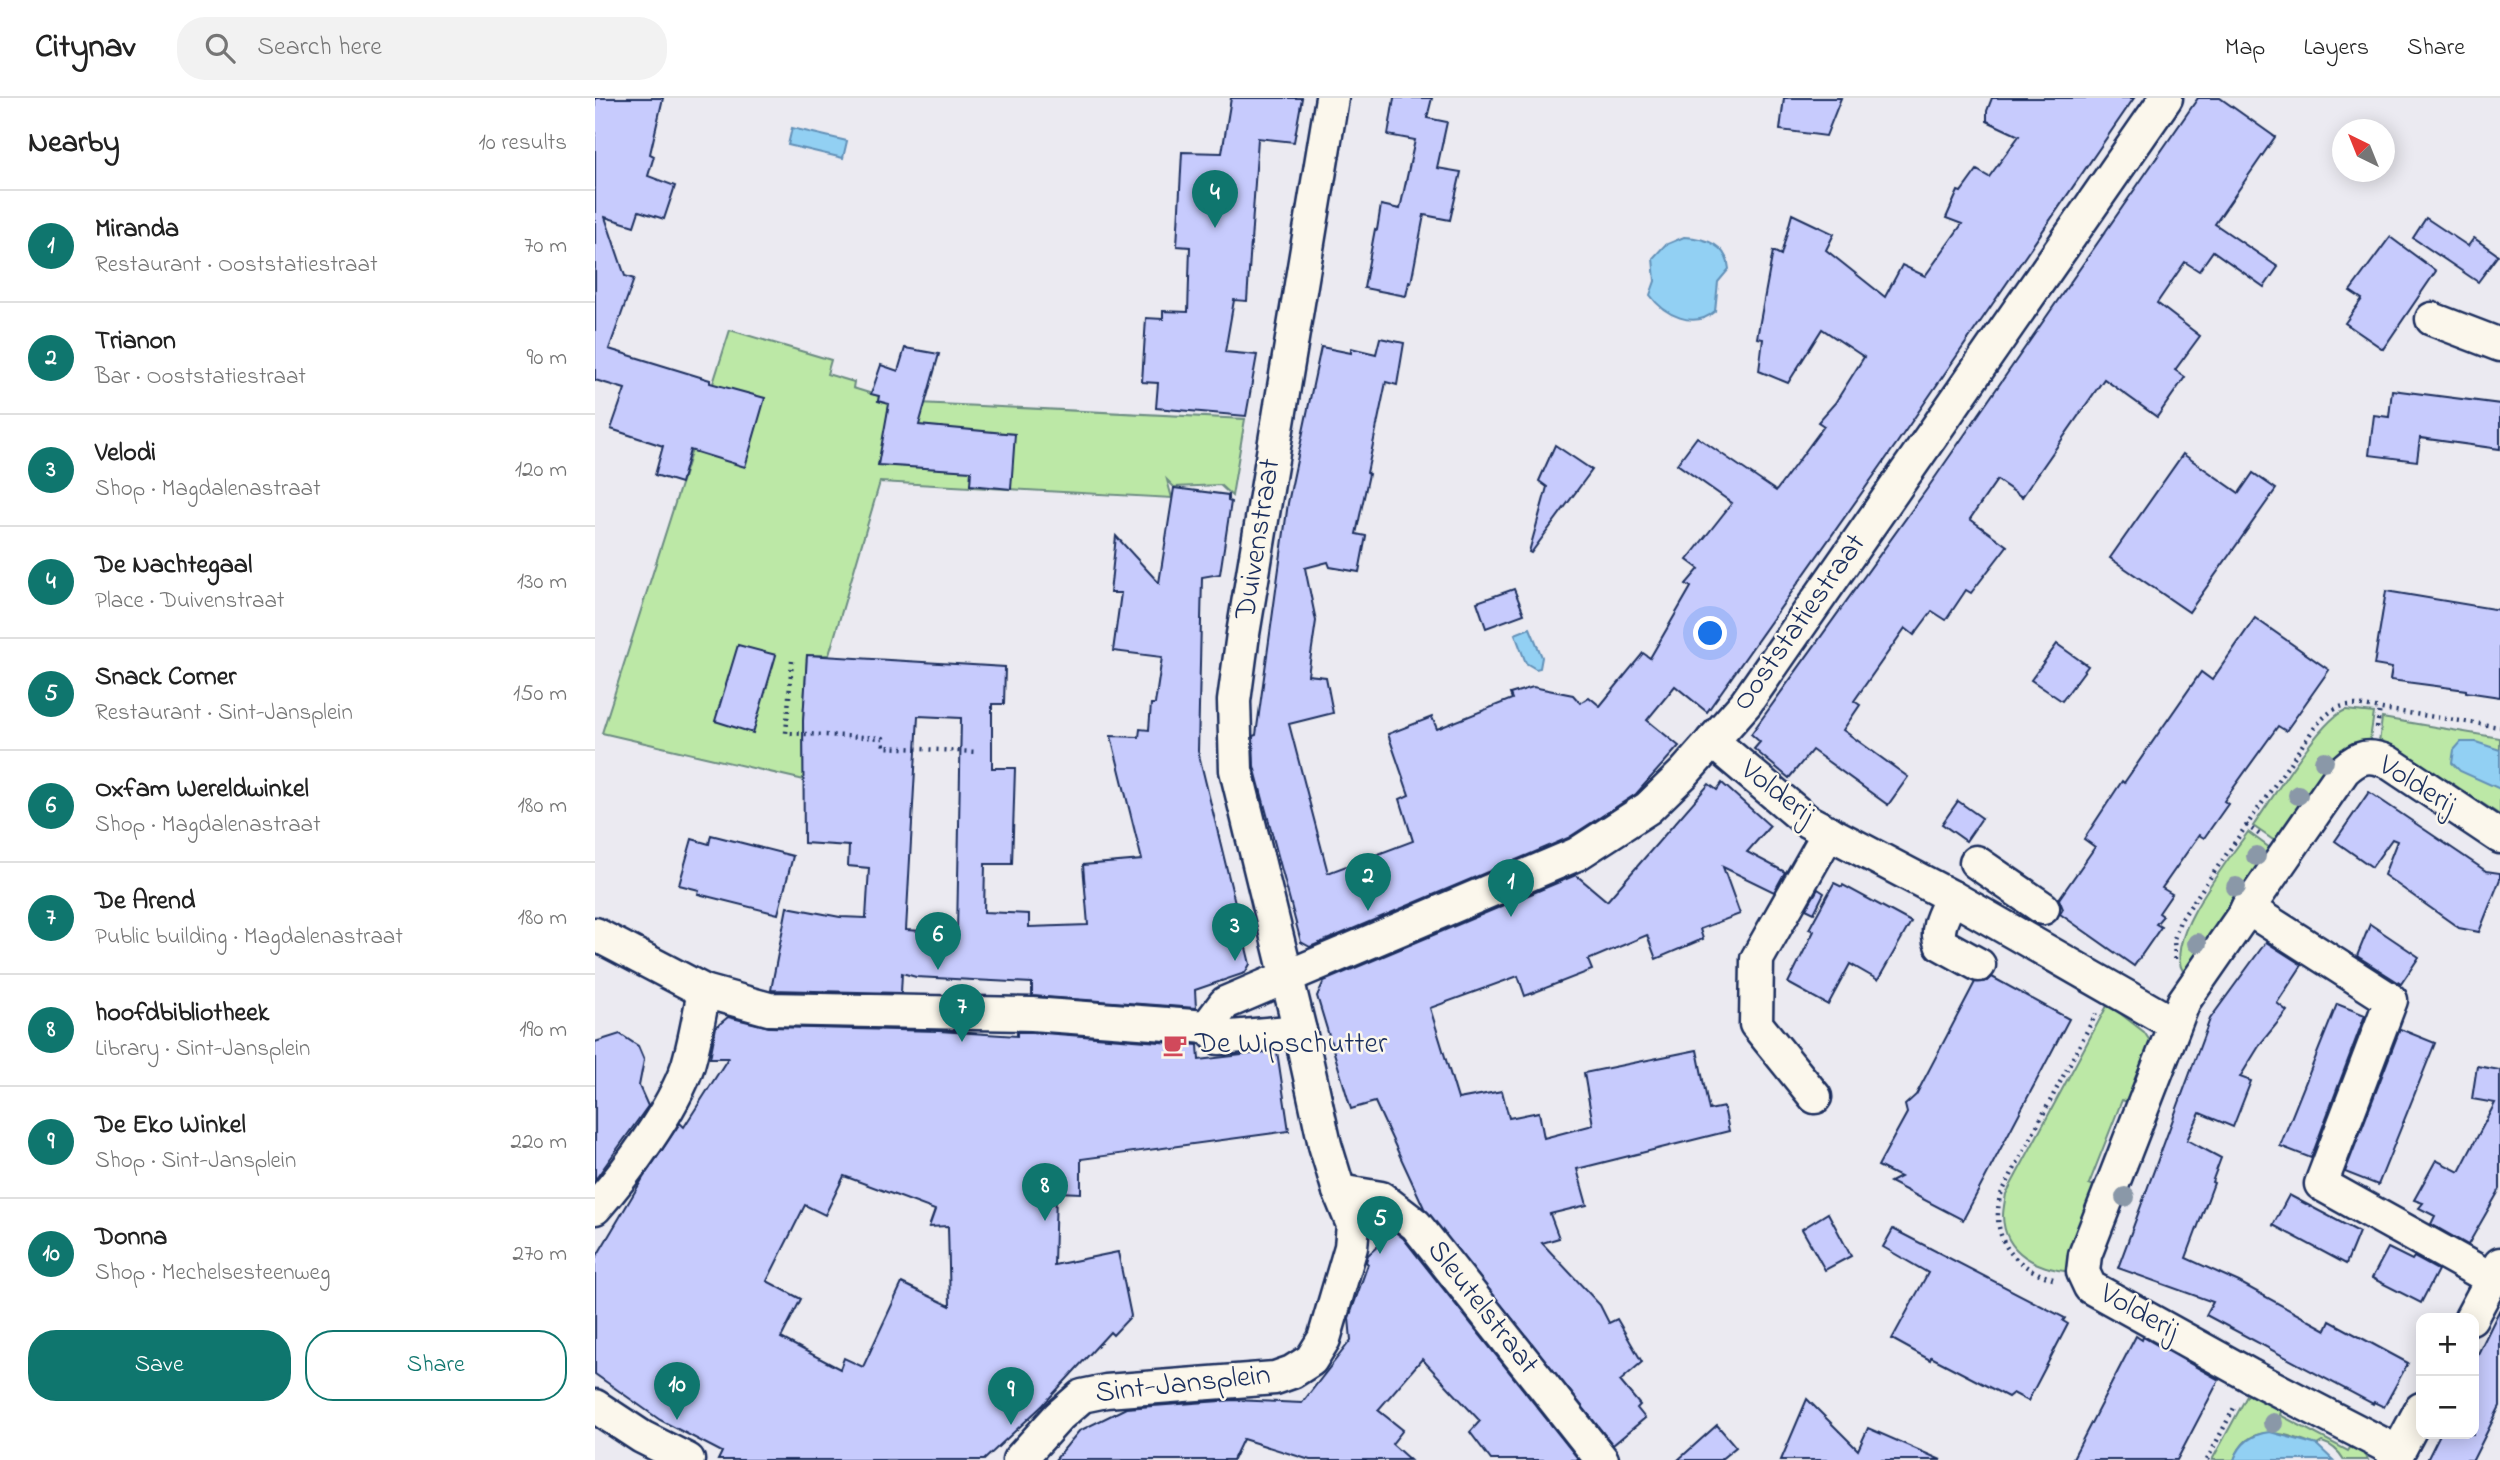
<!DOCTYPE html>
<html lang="en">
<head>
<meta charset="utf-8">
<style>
	body { margin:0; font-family:"Indie Flower",sans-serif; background:#f2f2f2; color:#222 }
	.controls { position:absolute; right:21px; bottom:21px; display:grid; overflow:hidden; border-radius:14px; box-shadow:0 4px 18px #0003 }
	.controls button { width:63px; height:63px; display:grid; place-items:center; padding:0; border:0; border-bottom:2px solid #e0e0e0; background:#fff; color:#222; font:35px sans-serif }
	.compass { position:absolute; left:1737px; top:21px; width:63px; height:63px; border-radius:50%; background:#fff; box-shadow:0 4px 18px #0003; rotate:317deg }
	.you { position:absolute; left:1116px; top:536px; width:24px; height:24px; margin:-18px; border:5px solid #fff; border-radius:50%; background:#1a73e8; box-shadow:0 0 0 10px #1a73e833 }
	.badge { display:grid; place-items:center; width:46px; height:46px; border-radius:50%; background:#0f766e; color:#fff; font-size:23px; font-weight:700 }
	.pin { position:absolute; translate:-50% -58px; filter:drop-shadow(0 2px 4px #0008) }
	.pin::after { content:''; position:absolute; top:37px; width:24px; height:21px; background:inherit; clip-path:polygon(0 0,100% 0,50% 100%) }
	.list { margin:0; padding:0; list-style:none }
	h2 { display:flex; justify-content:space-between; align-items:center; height:91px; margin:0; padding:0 28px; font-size:30px }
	h2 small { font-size:23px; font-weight:400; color:#767676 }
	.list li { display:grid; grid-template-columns:46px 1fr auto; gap:21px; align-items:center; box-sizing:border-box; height:112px; padding:0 28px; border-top:2px solid #e0e0e0 }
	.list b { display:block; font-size:26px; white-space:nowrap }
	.list p { margin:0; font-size:23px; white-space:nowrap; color:#767676 }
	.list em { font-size:23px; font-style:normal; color:#767676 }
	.actions { display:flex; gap:14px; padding:21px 28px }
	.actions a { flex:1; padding:16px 0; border:2px solid #0f766e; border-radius:28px; text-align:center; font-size:24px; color:#0f766e }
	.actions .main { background:#0f766e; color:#fff }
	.icon { flex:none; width:38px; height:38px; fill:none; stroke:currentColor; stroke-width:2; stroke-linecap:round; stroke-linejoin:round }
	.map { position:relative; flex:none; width:1905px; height:1362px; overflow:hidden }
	header { display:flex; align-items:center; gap:42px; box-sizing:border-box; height:98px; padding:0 35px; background:#fff; border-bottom:2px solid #e0e0e0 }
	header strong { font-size:33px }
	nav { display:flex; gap:38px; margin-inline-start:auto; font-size:24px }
	.search { width:490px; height:63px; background:#f2f2f2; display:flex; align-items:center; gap:18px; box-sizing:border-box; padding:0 24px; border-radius:28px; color:#767676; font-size:26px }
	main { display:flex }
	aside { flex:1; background:#fff }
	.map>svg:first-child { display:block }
	.green { fill:#bce8a6; stroke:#6c8c82; stroke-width:2 }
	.water { fill:#92d0f3; stroke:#6290b7; stroke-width:2 }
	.building { fill:#c7cbfd; stroke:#1b2f5e; stroke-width:2; fill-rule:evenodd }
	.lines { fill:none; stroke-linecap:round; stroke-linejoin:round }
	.minor-casing { stroke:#1b2f5e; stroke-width:37 }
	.path { stroke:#1b2f5e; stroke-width:4.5; stroke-dasharray:2 5; stroke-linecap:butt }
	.minor { stroke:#fbf7ec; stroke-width:32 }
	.tree { fill:#8a98a8 }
	.labels { text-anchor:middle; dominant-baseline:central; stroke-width:5; stroke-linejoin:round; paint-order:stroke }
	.street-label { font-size:30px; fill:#1b2f5e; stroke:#fbf7ec }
	.poi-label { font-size:30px; fill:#1b2f5e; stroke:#fbf7ec; text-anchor:start }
</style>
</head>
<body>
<header>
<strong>Citynav</strong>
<div class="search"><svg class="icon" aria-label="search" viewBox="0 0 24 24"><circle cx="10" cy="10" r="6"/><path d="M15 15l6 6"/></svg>Search here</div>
<nav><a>Map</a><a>Layers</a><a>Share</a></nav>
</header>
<main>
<aside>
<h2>Nearby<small>10 results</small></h2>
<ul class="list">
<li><span class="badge">1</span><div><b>Miranda</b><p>Restaurant · Ooststatiestraat</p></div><em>70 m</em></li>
<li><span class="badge">2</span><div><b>Trianon</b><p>Bar · Ooststatiestraat</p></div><em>90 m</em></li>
<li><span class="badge">3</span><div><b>Velodi</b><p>Shop · Magdalenastraat</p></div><em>120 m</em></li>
<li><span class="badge">4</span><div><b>De Nachtegaal</b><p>Place · Duivenstraat</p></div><em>130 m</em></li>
<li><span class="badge">5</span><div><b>Snack Corner</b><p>Restaurant · Sint-Jansplein</p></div><em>150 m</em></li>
<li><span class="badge">6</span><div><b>Oxfam Wereldwinkel</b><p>Shop · Magdalenastraat</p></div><em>180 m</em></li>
<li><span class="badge">7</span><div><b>De Arend</b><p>Public building · Magdalenastraat</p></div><em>180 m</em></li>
<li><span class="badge">8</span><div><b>hoofdbibliotheek</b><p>Library · Sint-Jansplein</p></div><em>190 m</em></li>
<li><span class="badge">9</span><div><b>De Eko Winkel</b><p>Shop · Sint-Jansplein</p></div><em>220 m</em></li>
<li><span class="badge">10</span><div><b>Donna</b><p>Shop · Mechelsesteenweg</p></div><em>270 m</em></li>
</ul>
<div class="actions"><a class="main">Save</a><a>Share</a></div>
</aside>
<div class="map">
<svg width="1905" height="1362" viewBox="0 0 1905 1362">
	<rect width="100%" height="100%" fill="#ebeaf1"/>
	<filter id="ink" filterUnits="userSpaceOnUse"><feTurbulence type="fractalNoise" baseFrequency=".0143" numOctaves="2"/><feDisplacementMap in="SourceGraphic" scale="14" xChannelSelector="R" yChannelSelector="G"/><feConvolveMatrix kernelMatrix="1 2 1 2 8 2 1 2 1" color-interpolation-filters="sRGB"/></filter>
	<g filter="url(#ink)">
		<!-- green -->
		<g class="green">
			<path d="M 135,232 L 236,262 L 232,276 L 259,284 L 258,290 L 284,298 L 283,303 L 650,321 L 637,398 L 625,387 L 579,389 L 572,382 L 577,400 L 285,384 L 234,557 L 212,557 L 208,623 L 209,682 L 7,635 Z"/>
			<path d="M 1751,612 L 1779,615 L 1774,648 L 1684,746 L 1658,728 C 1675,704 1727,619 1751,612 Z"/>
			<path d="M 1787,620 L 1905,640 L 1905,717 L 1855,684 L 1784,646 Z"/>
			<path d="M 1653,734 L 1679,753 L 1593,874 L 1588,873 C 1568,842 1634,761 1653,734 Z"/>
			<path d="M 1513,906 L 1549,934 L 1557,946 L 1537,1006 L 1527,1002 L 1494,1086 L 1504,1090 L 1476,1174 C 1444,1171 1409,1156 1408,1118 C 1408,1111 1410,1103 1411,1096 Z"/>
			<path d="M 1653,1296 L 1686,1313 L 1685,1317 L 1753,1353 L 1758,1345 L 1769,1353 L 1773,1362 L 1749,1362 C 1744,1353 1737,1347 1727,1344 L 1722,1347 C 1692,1337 1654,1320 1639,1362 L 1617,1362 Z"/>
		</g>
		<!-- water -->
		<g class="water">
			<path d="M 197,30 L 252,43 L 248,60 L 193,47 Z"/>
			<path d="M 1089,139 C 1110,140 1132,146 1134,171 L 1123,184 L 1120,213 C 1099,232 1069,217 1055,197 L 1060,183 L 1058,160 L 1070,147 Z"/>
			<path d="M 935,530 L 947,559 L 945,570 L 941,571 L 931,565 L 920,536 Z"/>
			<path d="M 1866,644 L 1881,644 L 1905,652 L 1905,691 L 1865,673 L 1857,665 L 1859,652 Z"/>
			<path d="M 1675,1334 L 1722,1347 L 1738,1362 L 1639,1362 C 1645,1345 1657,1336 1675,1334 Z"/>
		</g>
		<!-- building -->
		<g class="building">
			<path d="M 0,0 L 68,0 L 55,56 L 59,58 L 53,78 L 80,88 L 69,121 L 44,113 L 39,128 L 10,119 L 30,178 L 39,181 L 14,251 L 115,282 L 115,285 L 170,300 L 150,369 L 95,352 L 86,385 L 60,377 L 68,348 L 16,331 L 30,291 L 0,282 Z"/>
			<path d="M 636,0 L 707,0 L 699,44 L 663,40 L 652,203 L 639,202 L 630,254 L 662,257 L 651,318 L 561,310 L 563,285 L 547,284 L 551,220 L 568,221 L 568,213 L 593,214 L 595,149 L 582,148 L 587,54 L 627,55 Z"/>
			<path d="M 799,0 L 837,0 L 832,20 L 852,24 L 842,70 L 866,74 L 855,122 L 829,117 L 816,185 L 814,184 L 811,198 L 769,190 L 780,131 L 782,132 L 786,107 L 805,111 L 820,42 L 793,37 Z"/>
			<path d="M 1189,0 L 1246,0 L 1231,38 L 1185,32 Z"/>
			<path d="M 1397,0 L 1539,0 L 1302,345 L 1112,614 L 1080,588 L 1052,622 L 1084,648 L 1041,696 L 973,740 L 715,849 L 706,844 L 659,668 L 658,638 L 661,637 L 693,405 L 726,249 L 756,255 L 756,250 L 781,256 L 785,240 L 809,245 L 802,287 L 791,284 L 772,375 L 774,376 L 761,436 L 771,438 L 764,474 L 735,469 L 733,464 L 710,470 L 721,523 L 713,577 L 731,579 L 738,615 L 694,626 L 733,775 L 818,743 L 805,701 L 814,697 L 793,636 L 837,619 L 842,631 L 917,601 L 915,596 L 938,589 L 978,597 L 985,605 L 994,599 L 1005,608 L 1048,555 L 1055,560 L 1096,489 L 1091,486 L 1104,471 L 1092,462 L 1137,405 L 1082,366 L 1102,339 L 1181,393 L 1229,328 L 1223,324 L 1240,305 L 1269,259 L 1227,231 L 1193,285 L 1164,273 L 1168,241 L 1162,240 L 1178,153 L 1186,157 L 1197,116 L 1239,136 L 1231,152 L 1290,199 L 1307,167 L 1330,178 L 1367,126 L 1351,120 L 1363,93 L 1366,94 L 1382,72 L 1394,79 L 1424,38 L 1392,23 L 1392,13 Z"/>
			<path d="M 1603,0 L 1625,0 L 1680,39 L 1620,126 L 1683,169 L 1669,189 L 1618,153 L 1604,173 L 1590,164 L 1562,205 L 1605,238 L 1580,272 L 1590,279 L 1562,319 L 1509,281 L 1427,399 L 1402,382 L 1375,421 L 1412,448 L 1376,495 L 1371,492 L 1351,522 L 1337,513 L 1319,537 L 1310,530 L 1259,603 L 1265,607 L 1248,632 L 1313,679 L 1293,707 L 1217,652 L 1194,680 L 1159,651 L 1165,644 L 1156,636 L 1332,391 Z"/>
			<path d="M 1831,120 L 1873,148 L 1879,140 L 1903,157 L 1883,184 L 1818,140 Z"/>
			<path d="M 1795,139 L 1841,173 L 1788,251 L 1750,225 L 1767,201 L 1755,193 Z"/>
			<path d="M 310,250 L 344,256 L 324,327 L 420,336 L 416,391 L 375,387 L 376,373 L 283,367 L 294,306 L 283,303 L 284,298 L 276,296 L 286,267 L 303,273 Z"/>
			<path d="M 1797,292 L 1905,306 L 1905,351 L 1825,340 L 1822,363 L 1774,357 L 1779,317 L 1794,319 Z"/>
			<path d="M 960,347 L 997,372 L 936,455 L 934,454 L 952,389 L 944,383 Z"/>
			<path d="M 1588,356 L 1644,395 L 1658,375 L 1681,391 L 1594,514 L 1515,460 Z"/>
			<path d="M 579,390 L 633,397 L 633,403 L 636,404 L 625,476 L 607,479 L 603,653 L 655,866 L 650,875 L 600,892 L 601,910 L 437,898 L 437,885 L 321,879 L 307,875 L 306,895 L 176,892 L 192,809 L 245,819 L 271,820 L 274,770 L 253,768 L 254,748 L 209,745 L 208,623 L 212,557 L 410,569 L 409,606 L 397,606 L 397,670 L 420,670 L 417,766 L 390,766 L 389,814 L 434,816 L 434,829 L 493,827 L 488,767 L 547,762 L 516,638 L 544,639 L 545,631 L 554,632 L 556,606 L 560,606 L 567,559 L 518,553 L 526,495 L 515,495 L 521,438 L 564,485 ZM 323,618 L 366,620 L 362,835 L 311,832 Z"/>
			<path d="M 919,491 L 929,516 L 891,530 L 882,504 Z"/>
			<path d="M 1791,493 L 1905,512 L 1905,599 L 1871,594 L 1871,592 L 1795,582 L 1797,570 L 1779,567 Z"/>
			<path d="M 1660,520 L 1734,572 L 1691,633 L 1683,628 L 1629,703 L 1633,706 L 1609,740 L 1604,737 L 1567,790 L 1577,796 L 1564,815 L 1568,818 L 1561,826 L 1566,829 L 1539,868 L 1465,816 L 1468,811 L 1464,801 L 1500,749 L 1489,741 L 1527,683 L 1529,685 L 1606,574 L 1617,582 Z"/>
			<path d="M 1462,546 L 1493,568 L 1467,603 L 1436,582 Z"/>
			<path d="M 143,547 L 181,557 L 158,635 L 120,623 Z"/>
			<path d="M 1127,685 L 1175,728 L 1152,754 L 1190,774 L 1179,794 L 1128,769 L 1145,816 L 1105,831 L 1108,841 L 1061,861 L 1052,837 L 993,862 L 997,872 L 930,898 L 923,878 L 835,910 L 863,1001 L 907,993 L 914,1020 L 944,1014 L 949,1040 L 998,1027 L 989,975 L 1102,952 L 1114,1012 L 1129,1009 L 1134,1033 L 982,1071 L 992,1107 L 955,1116 L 964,1140 L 947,1145 L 1005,1207 L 1014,1225 L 1022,1221 L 1047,1264 L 1025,1283 L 1045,1307 L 1042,1310 L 1050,1320 L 1018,1347 L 829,1110 L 780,1004 L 756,1011 L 722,898 L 729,883 L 981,777 L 1012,803 L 1114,686 L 1122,692 Z"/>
			<path d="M 1774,694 L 1891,773 L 1905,775 L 1905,781 L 1884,834 L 1864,830 L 1789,777 L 1802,743 L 1797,741 L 1777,769 L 1740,743 Z"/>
			<path d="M 1363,703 L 1387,720 L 1371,743 L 1347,726 Z"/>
			<path d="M 116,737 L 198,758 L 183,816 L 103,796 L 104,792 L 84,787 L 97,741 L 114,746 Z"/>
			<path d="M 1239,785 L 1247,789 L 1248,787 L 1316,824 L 1283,882 L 1255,866 L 1233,907 L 1193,885 L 1219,833 L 1214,831 Z"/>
			<path d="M 1223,791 L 1229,795 L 1219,815 L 1211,811 Z"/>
			<path d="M 1775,826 L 1824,859 L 1806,886 L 1762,858 Z"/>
			<path d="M 1671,844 L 1707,867 L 1682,905 L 1692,913 L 1666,945 L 1645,979 L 1656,983 L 1638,1029 L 1605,1015 L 1592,1042 L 1626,1060 L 1617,1084 L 1619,1085 L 1591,1160 L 1644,1184 L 1731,1232 L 1735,1223 L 1813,1265 L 1789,1309 L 1779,1304 L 1778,1306 L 1611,1217 L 1618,1204 L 1523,1170 L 1615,921 Z"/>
			<path d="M 1397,879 L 1474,921 L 1368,1122 L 1295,1084 L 1305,1079 L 1283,1068 L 1312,1015 L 1310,1007 L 1321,997 L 1380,884 L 1393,883 Z"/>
			<path d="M 1742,906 L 1770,917 L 1716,1060 L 1685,1048 Z"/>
			<path d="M 133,919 L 174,929 L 344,933 L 422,938 L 422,934 L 436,934 L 603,947 L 604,962 L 682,953 L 694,1033 L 486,1061 L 486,1095 L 461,1094 L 459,1167 L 523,1154 L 536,1218 L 518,1237 L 515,1234 L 448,1307 L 389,1362 L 123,1362 L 127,1354 L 65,1322 L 0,1276 L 0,1161 L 48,1080 L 85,1025 L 89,1029 L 133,960 L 115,960 L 121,929 ZM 249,1078 L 340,1112 L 334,1129 L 353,1128 L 355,1208 L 307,1185 L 268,1269 L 249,1260 L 245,1271 L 186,1240 L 206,1201 L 172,1183 L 210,1107 L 230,1117 Z"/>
			<path d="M 1805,931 L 1840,945 L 1783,1087 L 1750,1074 Z"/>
			<path d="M 25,936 L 43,948 L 49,962 L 44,988 L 53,1008 L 0,1082 L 0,944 Z"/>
			<path d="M 1882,968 L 1905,972 L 1905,1091 L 1873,1147 L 1836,1126 L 1840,1118 L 1824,1110 L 1828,1105 L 1819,1102 L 1841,1062 L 1864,1074 L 1900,1005 L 1877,1001 Z"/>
			<path d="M 1694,1097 L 1764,1134 L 1751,1166 L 1678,1127 Z"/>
			<path d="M 1233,1115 L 1256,1158 L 1230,1172 L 1207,1131 Z"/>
			<path d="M 1298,1131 L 1470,1220 L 1468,1223 L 1473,1226 L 1433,1303 L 1418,1295 L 1413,1299 L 1336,1259 L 1335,1262 L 1297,1241 L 1333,1175 L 1288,1149 Z"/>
			<path d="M 799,1133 L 808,1140 L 984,1362 L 896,1362 L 875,1334 L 885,1323 L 827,1261 L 783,1312 L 808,1332 L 797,1346 L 815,1362 L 715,1362 L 648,1341 L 638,1362 L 460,1362 L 484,1333 L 531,1310 L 639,1302 L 707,1305 L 756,1242 L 754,1220 L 773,1166 L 771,1164 L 773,1157 Z"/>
			<path d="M 1793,1150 L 1817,1162 L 1819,1159 L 1843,1172 L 1826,1205 L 1777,1180 Z"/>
			<path d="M 1905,1211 L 1905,1308 L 1878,1362 L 1832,1362 L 1845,1336 L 1879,1336 L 1879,1264 Z"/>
			<path d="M 1541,1238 L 1547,1242 L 1548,1239 L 1624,1282 L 1582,1362 L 1477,1362 Z"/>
			<path d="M 1212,1301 L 1263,1352 L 1273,1330 L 1346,1362 L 1186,1362 Z"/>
			<path d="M 1122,1327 L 1141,1349 L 1125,1362 L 1083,1362 Z"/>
		</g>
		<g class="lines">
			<!-- minor casing -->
			<g class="minor-casing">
				<g id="minor">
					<path d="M 1837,221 L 1905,247"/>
					<path d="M 1117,643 L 1212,723 L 1357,799 L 1579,926"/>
					<path d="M 1381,764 L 1448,810"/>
					<path d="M 1357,799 C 1351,813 1339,830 1346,846 L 1384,867"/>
					<path d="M 1652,810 L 1796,902 L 1726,1086 L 1897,1181"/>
					<path d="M 0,836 L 109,893 L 174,911 L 437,916 L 612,929 L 624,940 L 705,933"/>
					<path d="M 612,929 L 630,905 L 982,756 L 1053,710 L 1089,675 L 1151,605 L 1571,0"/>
					<path d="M 1220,999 L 1161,926 L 1162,861 L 1234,734"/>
					<path d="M 744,1093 L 786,1100 L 821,1127 L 1007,1362"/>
					<path d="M 0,1110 C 32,1074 78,1012 93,967 C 100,943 104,918 109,893"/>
					<path d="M 1876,1220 L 1905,1166"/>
					<path d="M 0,1308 L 47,1339 L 93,1362"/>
					<path d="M 1803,1354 L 1656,1278 L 1495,1189 L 1488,1174 L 1490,1157 L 1589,903 L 1749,672 C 1764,658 1774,656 1793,664 L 1905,739"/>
					<path d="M 424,1362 L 464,1318 L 487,1298 L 511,1293 L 680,1280 L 697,1274 L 716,1262 L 729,1241 L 756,1149 L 758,1127 L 744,1093 L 730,1047 L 705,933 L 641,672 L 639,603 L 648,536 L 737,0"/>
					<path d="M 1799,1362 L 1826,1311"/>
				</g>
			</g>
			<!-- path -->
			<g class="path">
				<path d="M 197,563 L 191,635 L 288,640 L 289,649 L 381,654"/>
				<path d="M 1782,630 L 1785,610"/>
				<path d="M 1651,727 L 1668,739"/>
				<path d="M 1580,861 L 1579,841 L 1585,823 L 1720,629 C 1732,615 1742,606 1761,607 L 1905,629"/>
				<path d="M 1458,1181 C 1417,1168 1396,1141 1405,1098 L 1501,916"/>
				<path d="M 1612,1362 L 1641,1306"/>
			</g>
			<!-- minor -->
			<use href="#minor" class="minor"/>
		</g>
		<!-- trees -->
		<g class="tree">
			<circle cx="1729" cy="663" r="10"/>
			<circle cx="1703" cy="697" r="10"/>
			<circle cx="1661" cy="758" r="10"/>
			<circle cx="1641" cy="789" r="10"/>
			<circle cx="1602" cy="845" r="10"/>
			<circle cx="1530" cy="1099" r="10"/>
			<circle cx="1678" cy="1325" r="10"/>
		</g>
	</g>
	<!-- icons -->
	<defs>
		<g id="cafe-bare" transform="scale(1.89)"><path d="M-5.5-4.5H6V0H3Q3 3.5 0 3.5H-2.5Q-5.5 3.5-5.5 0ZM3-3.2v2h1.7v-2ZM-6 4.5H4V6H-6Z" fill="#d1495b" stroke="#fbf7ec" stroke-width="2.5" paint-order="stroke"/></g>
	</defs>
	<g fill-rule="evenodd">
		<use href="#cafe-bare" x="580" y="947"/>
	</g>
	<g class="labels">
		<!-- street labels -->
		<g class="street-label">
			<text transform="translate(664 441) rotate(-81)">Duivenstraat</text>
			<text transform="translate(1205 525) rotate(-55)">Ooststatiestraat</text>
			<text transform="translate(1822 688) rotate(32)">Volderij</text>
			<text transform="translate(1182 695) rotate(38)">Volderij</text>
			<text transform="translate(887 1210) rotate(52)">Sleutelstraat</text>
			<text transform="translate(1544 1215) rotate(29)">Volderij</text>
			<text transform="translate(588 1287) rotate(-6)">Sint-Jansplein</text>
		</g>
		<!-- poi labels -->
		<g class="poi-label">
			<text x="600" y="947">De Wipschutter</text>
		</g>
	</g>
</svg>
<div class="controls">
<button>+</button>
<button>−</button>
</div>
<svg class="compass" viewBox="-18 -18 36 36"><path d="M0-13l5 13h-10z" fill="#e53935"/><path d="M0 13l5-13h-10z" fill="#767676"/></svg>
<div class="you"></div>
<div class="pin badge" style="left:916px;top:819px">1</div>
<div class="pin badge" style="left:773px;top:813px">2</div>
<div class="pin badge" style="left:640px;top:863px">3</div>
<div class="pin badge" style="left:620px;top:130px">4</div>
<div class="pin badge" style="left:785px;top:1156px">5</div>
<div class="pin badge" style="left:343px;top:872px">6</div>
<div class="pin badge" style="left:367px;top:944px">7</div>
<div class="pin badge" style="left:450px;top:1123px">8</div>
<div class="pin badge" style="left:416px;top:1327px">9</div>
<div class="pin badge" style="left:82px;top:1322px">10</div>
</div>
</main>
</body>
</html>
